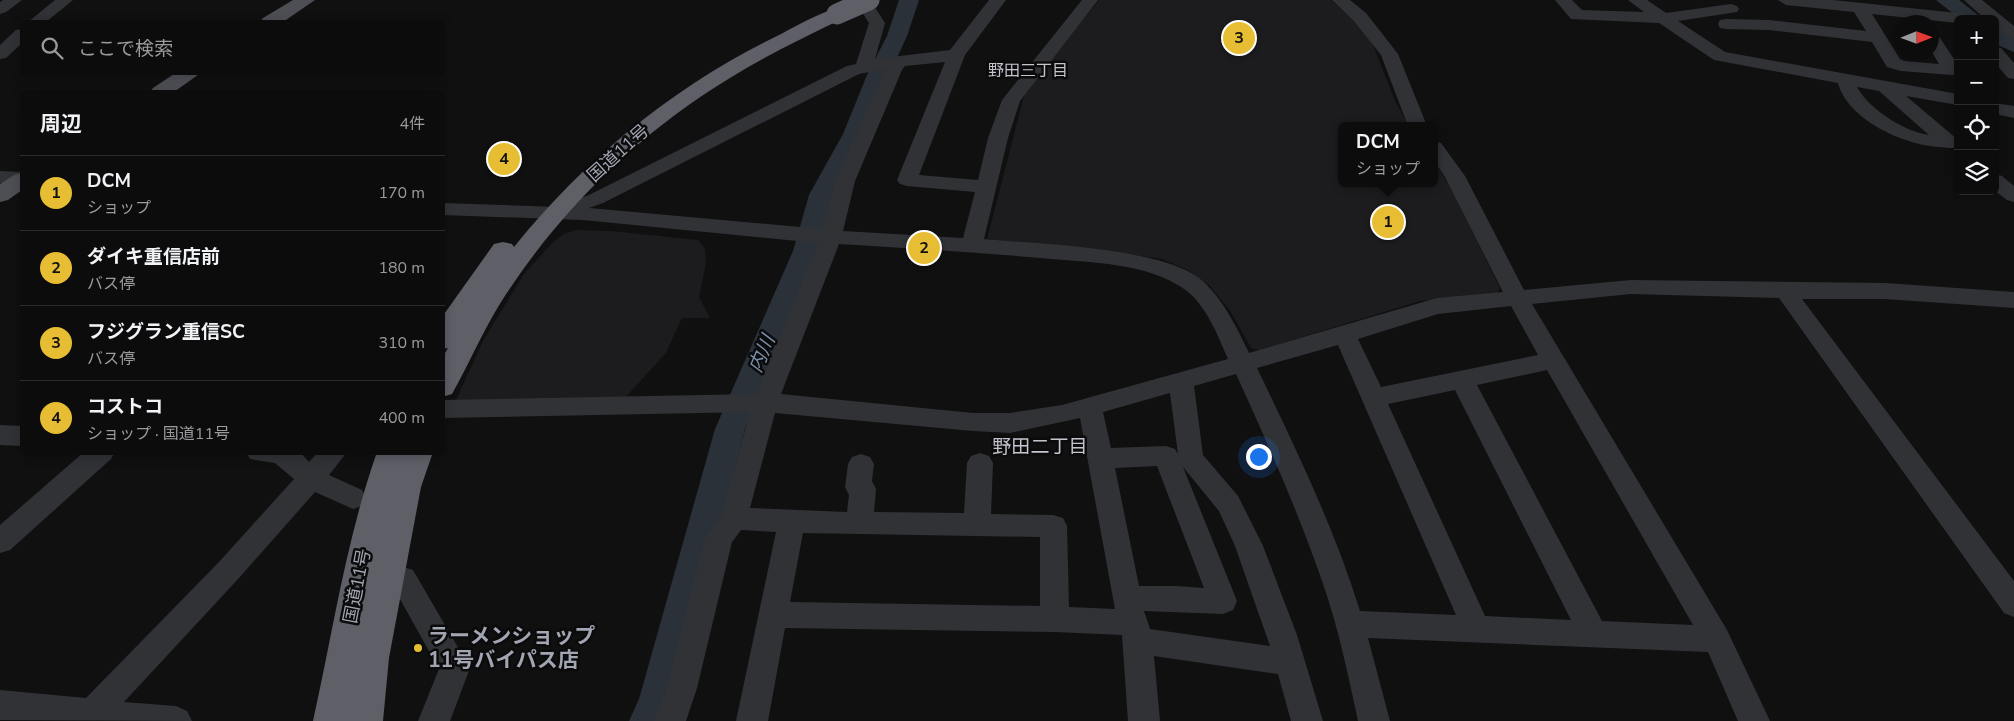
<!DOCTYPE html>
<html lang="ja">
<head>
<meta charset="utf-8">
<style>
	body { margin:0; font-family:"Nunito Sans","Noto Sans JP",sans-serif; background:#151516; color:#f1f3f6 }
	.controls { position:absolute; right:15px; top:15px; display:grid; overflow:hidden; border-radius:8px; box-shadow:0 2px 12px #0003 }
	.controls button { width:45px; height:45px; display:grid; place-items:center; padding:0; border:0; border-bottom:1px solid #2c2c2e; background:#0c0c0d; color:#f1f3f6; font:25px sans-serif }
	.compass { position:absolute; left:1894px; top:15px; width:45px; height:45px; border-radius:50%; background:#0c0c0d; box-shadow:0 2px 12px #0003; rotate:89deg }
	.you { position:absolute; left:1258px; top:456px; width:18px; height:18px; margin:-12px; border:4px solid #fff; border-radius:50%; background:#1a73e8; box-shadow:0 0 0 8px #1a73e833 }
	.badge { display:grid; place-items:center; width:32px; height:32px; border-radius:50%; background:#e7be33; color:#111; font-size:16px; font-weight:700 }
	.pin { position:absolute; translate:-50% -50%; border:2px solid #fff; box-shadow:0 1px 5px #0006 }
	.popup { position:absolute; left:1338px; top:122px; width:100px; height:65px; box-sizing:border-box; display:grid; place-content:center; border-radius:8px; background:#0c0c0d; filter:drop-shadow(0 1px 4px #0005); font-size:16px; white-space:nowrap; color:#9a9b9d }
	.popup b { font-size:19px; color:#f1f3f6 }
	.popup::after { content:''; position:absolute; left:50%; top:100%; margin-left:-10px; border:10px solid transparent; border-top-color:#0c0c0d }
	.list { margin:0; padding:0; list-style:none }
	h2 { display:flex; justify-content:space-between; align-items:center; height:65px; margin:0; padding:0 20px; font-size:21px }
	h2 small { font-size:16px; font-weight:400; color:#9a9b9d }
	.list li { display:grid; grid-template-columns:32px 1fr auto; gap:15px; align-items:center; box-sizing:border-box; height:75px; padding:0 20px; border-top:1px solid #2c2c2e }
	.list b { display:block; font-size:19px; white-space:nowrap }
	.list p { margin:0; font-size:16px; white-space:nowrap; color:#9a9b9d }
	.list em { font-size:16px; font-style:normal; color:#9a9b9d }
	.icon { flex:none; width:28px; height:28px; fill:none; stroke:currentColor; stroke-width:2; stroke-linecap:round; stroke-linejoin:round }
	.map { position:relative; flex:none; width:2014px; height:721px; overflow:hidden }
	.search { position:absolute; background:#0c0c0d; box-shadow:0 2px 12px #0003; left:20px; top:20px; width:425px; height:55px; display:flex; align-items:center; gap:12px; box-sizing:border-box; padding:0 18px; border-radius:8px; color:#9a9b9d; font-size:19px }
	.panel { position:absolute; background:#0c0c0d; box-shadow:0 2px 12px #0003; left:20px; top:90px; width:425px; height:365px; border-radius:8px }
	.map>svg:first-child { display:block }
	.built { fill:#1c1c1e }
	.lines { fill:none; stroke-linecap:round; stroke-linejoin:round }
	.river { fill:#2a3139; fill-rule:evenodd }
	.minor { fill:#313236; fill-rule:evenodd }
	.major { fill:#4e4e55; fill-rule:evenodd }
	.highway { fill:#5e5f67; fill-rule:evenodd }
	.highway-bridge { stroke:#5e5f67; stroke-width:21 }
	.poi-dot { fill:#e7be33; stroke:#0b0b0c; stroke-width:2 }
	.labels { text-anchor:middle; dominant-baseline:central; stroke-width:5; stroke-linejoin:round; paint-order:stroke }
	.far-neighbourhood-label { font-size:16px; fill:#c3c4ce; stroke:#0b0b0c }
	.street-label { font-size:18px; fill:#a2a5b2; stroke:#0b0b0c }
	.water-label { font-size:19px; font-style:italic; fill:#7a8fac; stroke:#0b0b0c }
	.neighbourhood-label { font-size:19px; fill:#c3c4ce; stroke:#0b0b0c }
	.near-poi-label { font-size:21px; font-weight:bold; fill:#a2a5b2; stroke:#0b0b0c; text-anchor:start }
</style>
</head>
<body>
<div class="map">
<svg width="2014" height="721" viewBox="0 0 2014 721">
	<rect width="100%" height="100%" fill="#101011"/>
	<!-- built -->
	<g class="built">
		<path d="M 1099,0 L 1331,0 L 1358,24 L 1373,45 L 1396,103 L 1409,126 L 1342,126 L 1342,183 L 1434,183 L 1434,163 L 1450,186 L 1500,288 L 1497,295 L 1420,301 L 1259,350 L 1251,348 L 1231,312 L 1209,285 L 1188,270 L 1162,259 L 1109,252 L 987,239 L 1026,88 Z"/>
		<path d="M 576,230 L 611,231 L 698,240 L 705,249 L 706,263 L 699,297 L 710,318 L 682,318 L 666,353 L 623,400 L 456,400 L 484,339 L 524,274 L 553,242 L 564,234 Z"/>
	</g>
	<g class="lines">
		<!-- river -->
		<g class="river">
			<path d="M 899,0 L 919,0 L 907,36 L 889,75 L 867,134 L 833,195 L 819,251 L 745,429 L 676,702 L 667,721 L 629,721 L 639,699 L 715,429 L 793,251 L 809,195 L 843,134 L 867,75 L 887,36 Z"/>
			<path d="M 1936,0 L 1959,0 L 1983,19 L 1960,19 Z"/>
			<path d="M 1995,29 L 2014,37 L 2014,52 L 1995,44 Z"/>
		</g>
		<!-- minor -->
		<g class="minor">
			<path d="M 3,0 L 22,0 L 6,12 L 0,14 L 0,2 Z"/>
			<path d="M 55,0 L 73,0 L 46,22 L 28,22 Z"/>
			<path d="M 989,0 L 1006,0 L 965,55 L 919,175 L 978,180 L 988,138 L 1002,100 L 1082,0 L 1098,0 L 1020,101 L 1008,138 L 984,239 C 1035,244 1170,247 1205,283 C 1225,303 1237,328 1249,353 L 1437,298 L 1503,292 L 1445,177 L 1434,161 L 1434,141 L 1441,143 L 1465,176 L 1524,290 L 1631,280 L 1885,283 L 2014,292 L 2014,308 L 1885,299 L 1802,299 L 2014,581 L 2014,617 L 2004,613 L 1779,298 L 1631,294 L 1532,304 L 1727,630 L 1770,721 L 1738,721 L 1708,652 L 1368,638 L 1390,721 L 1358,721 C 1348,674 1338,626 1322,581 C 1298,511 1267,442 1236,374 L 1194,386 L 1203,455 L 1238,496 L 1263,546 L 1297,635 L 1323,721 L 1291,721 L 1278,674 L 1154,656 L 1160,721 L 1128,721 L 1122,635 L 1055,632 L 785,628 L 768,721 L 736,721 L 776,532 L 741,530 L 732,542 L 697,688 L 686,721 L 654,721 L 667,688 L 705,538 L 722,514 L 750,412 L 442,418 L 442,400 L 756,394 L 818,243 L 583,220 L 442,215 L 442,203 L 557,207 L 589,195 L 847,66 L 856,64 L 869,23 L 860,9 L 862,6 L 874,6 L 885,23 L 875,59 L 950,50 ZM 945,62 L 897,180 L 900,184 L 907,186 L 975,192 L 963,238 L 843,231 L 855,181 L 902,70 L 905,66 ZM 885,69 L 835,181 L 822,229 L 589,208 L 603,203 L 859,74 ZM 839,244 C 906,248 973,252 1040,258 C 1087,263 1147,261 1187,291 C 1207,307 1218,336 1228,359 L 1062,405 L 1010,413 L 973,413 L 781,394 ZM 1511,306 L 1538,355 L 1381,387 L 1358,339 L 1438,314 ZM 1338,345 L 1456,615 L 1360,611 C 1334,527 1295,447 1257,368 ZM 1547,370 L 1693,625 L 1602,621 L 1477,385 ZM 1455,390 L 1571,620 L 1485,616 L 1388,404 ZM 1170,393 L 1178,454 L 1175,449 L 1166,446 L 1111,448 L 1103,412 ZM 775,413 L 973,431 L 1010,433 L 1080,418 L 1115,609 L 1069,607 L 1067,526 L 1063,518 L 1053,515 L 991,514 L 993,463 L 989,456 L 980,453 L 971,456 L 967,463 L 964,513 L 874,512 L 876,489 L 872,481 L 874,464 L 870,457 L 861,454 L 852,457 L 848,464 L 845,487 L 849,495 L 847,512 L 750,508 ZM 1157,466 L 1204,588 L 1176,586 L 1139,586 L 1115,468 ZM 1183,467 L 1219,511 L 1235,546 L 1270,646 L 1150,629 L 1144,611 L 1223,614 L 1233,610 L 1237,601 ZM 803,533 L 1040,537 L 1040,606 L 790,602 Z"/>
			<path d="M 1332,0 L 1350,0 L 1366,13 L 1398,54 L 1427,126 L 1408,126 L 1381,55 L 1354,21 Z"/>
			<path d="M 1555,0 L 1572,0 L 1582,10 L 1644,12 L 1628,0 L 1647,0 L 1666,13 L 1731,4 L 1737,6 L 1739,9 L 1737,12 L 1678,21 L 1725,52 L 1958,94 L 1958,105 L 1906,96 L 1957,139 L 1958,146 C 1951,150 1947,147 1939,147 C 1904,145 1848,120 1838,83 L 1714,60 L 1659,23 L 1571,19 ZM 1857,87 L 1879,91 L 1929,135 C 1903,131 1869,109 1857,87 Z"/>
			<path d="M 1778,0 L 1833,0 L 1967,14 L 1975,19 L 1958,19 L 1958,23 L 1872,14 L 1900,59 L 1904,61 L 1939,64 L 1932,52 L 1932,34 L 1938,35 L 1958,65 L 1958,74 L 1952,75 L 1901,71 L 1887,67 L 1872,42 L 1769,30 L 1726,29 L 1720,28 L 1718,24 L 1720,20 L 1726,19 L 1769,20 L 1866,31 L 1854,12 L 1786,5 Z"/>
			<path d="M 1964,0 L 1982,0 L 2014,26 L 2014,39 L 2008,38 L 1995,27 L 1995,19 L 1985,19 Z"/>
			<path d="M 22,29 L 22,43 L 6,58 L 0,59 L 0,45 L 16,30 Z"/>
			<path d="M 1995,47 L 2001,48 L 2014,63 L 2014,79 L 2008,78 L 1995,63 Z"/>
			<path d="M 1995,103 L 2014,106 L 2014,118 L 1995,114 Z"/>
			<path d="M 0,171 L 22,172 L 22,184 L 0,183 Z"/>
			<path d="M 1995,174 L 2002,176 L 2014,186 L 2014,202 L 2007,200 L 1995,191 Z"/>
			<path d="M 0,425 L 22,426 L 22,446 L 0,445 Z"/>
			<path d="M 84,452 L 115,452 L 111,459 L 10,550 L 0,553 L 0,525 Z"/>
			<path d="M 246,452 L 300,452 L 309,462 L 318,452 L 347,452 L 329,475 L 362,490 L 366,498 L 362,506 L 353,509 L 315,492 L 239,578 L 124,702 L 176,706 L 187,711 L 192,721 L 0,720 L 0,690 L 86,698 L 219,562 L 294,479 L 275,463 L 250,459 Z"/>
			<path d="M 403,567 L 413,570 L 470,668 L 450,721 L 418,721 L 439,669 L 396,592 L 387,593 L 377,590 L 373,581 L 377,572 Z"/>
		</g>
		<!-- major -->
		<g class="major">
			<path d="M 293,0 L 315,0 L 283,22 L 260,22 L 263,18 Z"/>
			<path d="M 177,72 L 202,72 L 174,92 L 150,92 L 153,88 Z"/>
			<path d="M 22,173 L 22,190 L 8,200 L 0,202 L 0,184 L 14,175 Z"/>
		</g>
		<!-- highway -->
		<g class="highway">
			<path d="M 837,8 L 844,10 L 847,14 L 844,18 C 805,37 767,55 730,78 C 637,134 555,215 498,307 C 481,335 468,366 452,394 L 442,397 L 442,358 L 448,348 L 442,349 L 442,317 L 494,244 L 503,242 L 512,244 L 514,247 C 585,159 673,87 775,37 C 795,27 816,14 837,8 Z"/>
			<path d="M 377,452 L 433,452 L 421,487 L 389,658 L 383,721 L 313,721 C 333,631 346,540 377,452 Z"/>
		</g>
		<!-- highway-bridge -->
		<path class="highway-bridge" d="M 837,14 L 869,0"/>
	</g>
	<!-- markers -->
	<circle class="poi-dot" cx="418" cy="648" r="5"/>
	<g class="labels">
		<!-- far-neighbourhood labels -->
		<g class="far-neighbourhood-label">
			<text x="1028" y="71">野田三丁目</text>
		</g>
		<!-- street labels -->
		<g class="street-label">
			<text transform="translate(618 153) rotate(-42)">国道11号</text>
			<text transform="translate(357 586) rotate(-79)">国道11号</text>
		</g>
		<!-- water labels -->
		<g class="water-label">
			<text transform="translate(762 354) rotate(-67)">内川</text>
		</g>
		<!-- neighbourhood labels -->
		<g class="neighbourhood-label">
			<text x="1040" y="447">野田二丁目</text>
		</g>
		<!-- near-poi labels -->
		<g class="near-poi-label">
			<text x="428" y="636">ラーメンショップ<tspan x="428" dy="24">11号バイパス店</tspan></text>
		</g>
	</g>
</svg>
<div class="controls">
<button>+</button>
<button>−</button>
<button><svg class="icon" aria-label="locate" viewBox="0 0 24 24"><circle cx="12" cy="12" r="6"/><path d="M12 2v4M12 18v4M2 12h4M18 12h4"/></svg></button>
<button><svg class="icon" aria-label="layers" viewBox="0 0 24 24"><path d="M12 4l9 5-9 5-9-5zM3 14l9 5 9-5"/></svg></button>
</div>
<svg class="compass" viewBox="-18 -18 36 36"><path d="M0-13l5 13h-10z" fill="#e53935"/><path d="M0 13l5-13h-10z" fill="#9a9b9d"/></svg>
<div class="you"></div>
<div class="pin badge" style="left:1388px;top:222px">1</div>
<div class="popup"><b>DCM</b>ショップ</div>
<div class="pin badge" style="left:924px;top:248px">2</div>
<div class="pin badge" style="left:1239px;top:38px">3</div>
<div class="pin badge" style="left:504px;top:159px">4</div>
<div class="search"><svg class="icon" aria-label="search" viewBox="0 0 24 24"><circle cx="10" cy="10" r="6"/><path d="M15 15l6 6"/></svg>ここで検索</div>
<section class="panel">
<h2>周辺<small>4件</small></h2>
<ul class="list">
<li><span class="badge">1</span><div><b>DCM</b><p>ショップ</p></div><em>170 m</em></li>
<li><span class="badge">2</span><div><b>ダイキ重信店前</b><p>バス停</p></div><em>180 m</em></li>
<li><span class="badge">3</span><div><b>フジグラン重信SC</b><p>バス停</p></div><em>310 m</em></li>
<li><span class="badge">4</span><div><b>コストコ</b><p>ショップ · 国道11号</p></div><em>400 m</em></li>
</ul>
</section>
</div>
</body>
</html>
